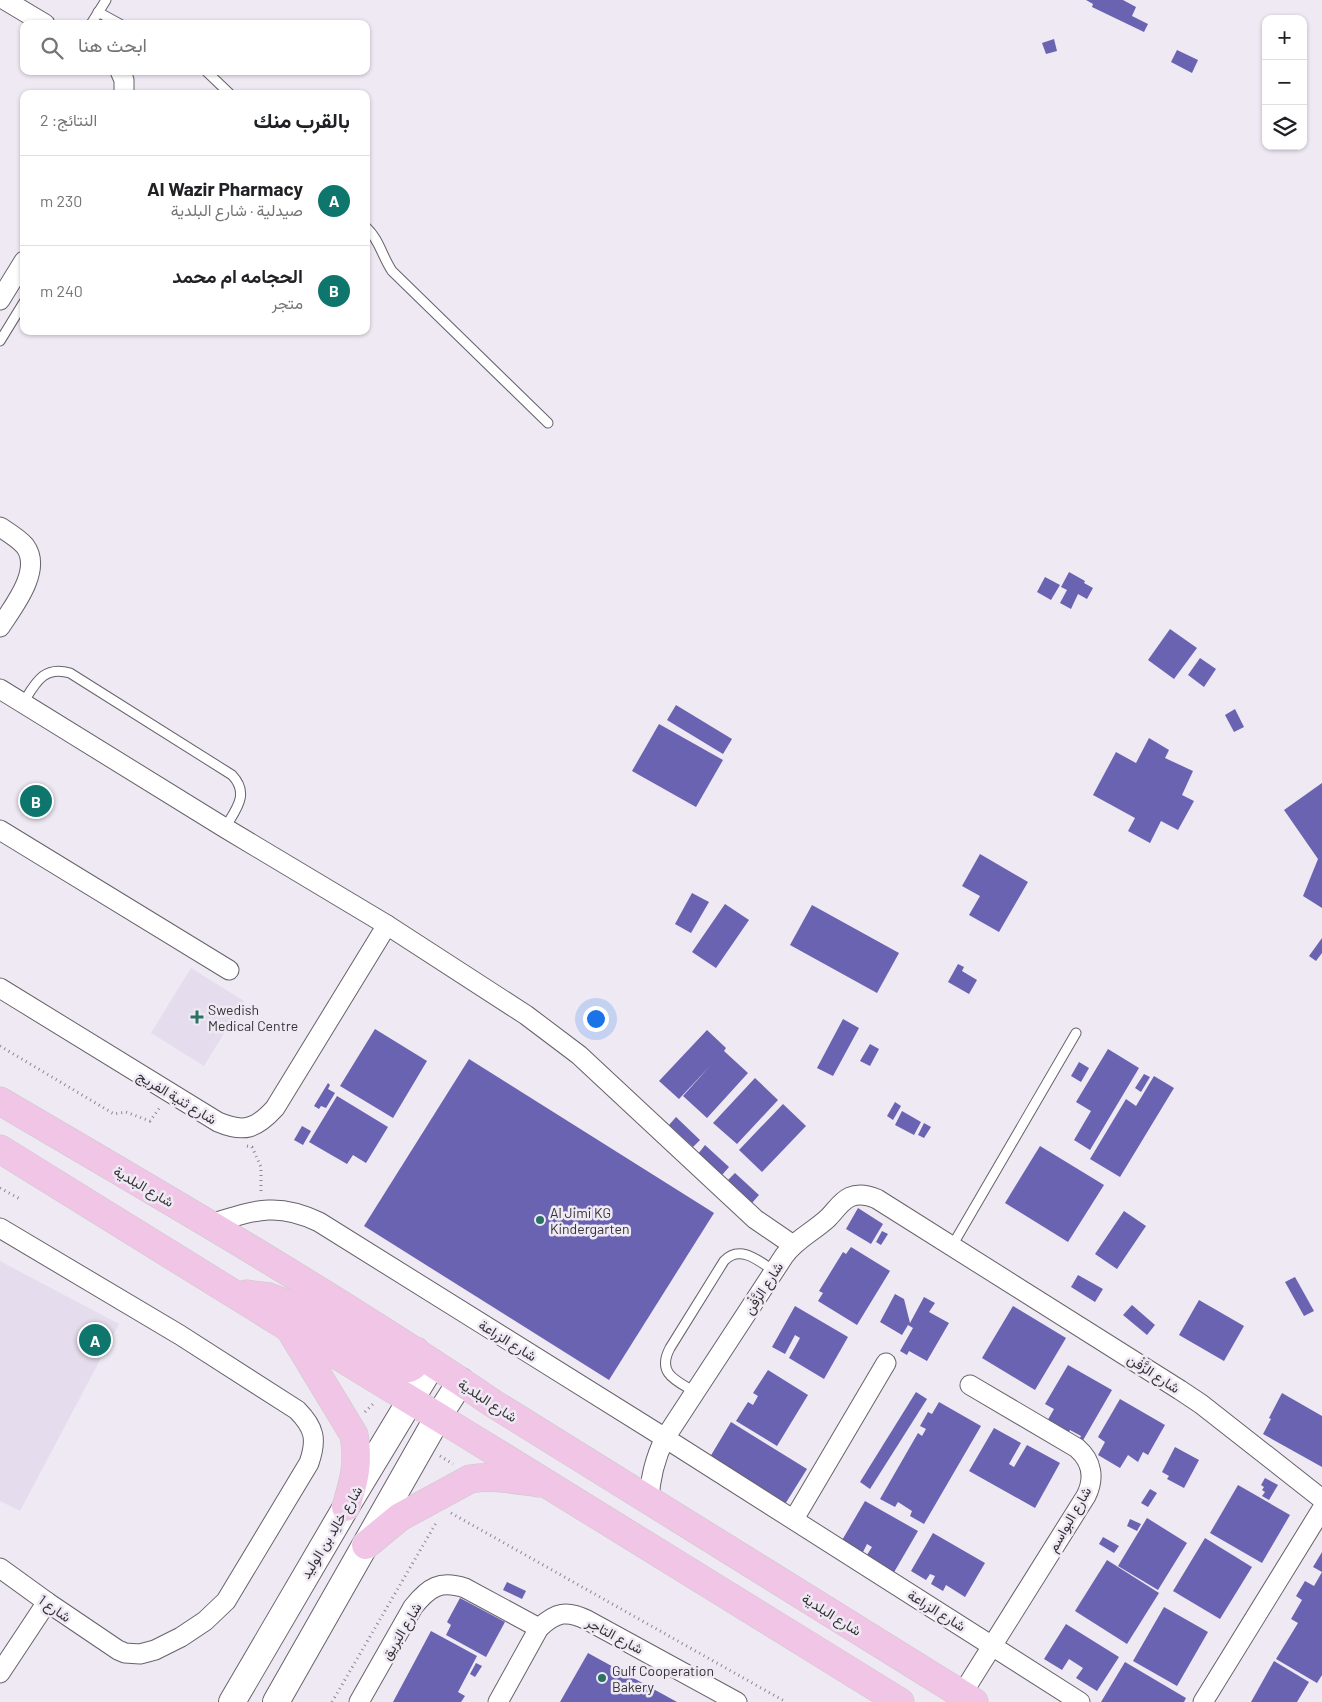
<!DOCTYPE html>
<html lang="ar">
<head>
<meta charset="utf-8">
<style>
	body { margin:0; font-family:Barlow,Vazirmatn,sans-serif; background:#f6f6f6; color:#202124; direction:rtl }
	.controls { position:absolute; right:15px; top:15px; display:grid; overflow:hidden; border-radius:10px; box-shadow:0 1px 4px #0004 }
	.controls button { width:45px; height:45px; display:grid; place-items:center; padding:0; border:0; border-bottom:1px solid #e0e0e0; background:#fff; color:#202124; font:25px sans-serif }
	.you { position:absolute; left:595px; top:1018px; width:18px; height:18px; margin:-12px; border:4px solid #fff; border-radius:50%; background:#1a73e8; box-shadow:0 0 0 8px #1a73e833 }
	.badge { display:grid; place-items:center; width:32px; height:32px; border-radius:50%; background:#0f766e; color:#fff; font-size:16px; font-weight:700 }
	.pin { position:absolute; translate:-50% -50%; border:2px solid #fff; box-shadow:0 1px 5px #0006 }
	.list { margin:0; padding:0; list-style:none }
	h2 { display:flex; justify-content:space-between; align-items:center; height:65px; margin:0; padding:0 20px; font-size:21px }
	h2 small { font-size:16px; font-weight:400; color:#757577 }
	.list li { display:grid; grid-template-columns:32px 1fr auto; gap:15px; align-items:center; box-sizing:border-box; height:90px; padding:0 20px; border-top:1px solid #e0e0e0 }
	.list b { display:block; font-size:19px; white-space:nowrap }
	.list p { margin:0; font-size:16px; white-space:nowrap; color:#757577 }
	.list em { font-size:16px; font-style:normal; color:#757577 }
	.icon { flex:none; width:28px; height:28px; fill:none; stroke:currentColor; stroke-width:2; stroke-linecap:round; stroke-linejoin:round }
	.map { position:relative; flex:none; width:1322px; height:1702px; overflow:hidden; direction:ltr }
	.search { position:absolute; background:#fff; box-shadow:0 1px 4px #0004; left:20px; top:20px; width:350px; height:55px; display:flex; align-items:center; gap:12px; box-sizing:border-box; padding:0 18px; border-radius:10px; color:#757577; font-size:19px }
	.panel { position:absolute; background:#fff; box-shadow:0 1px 4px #0004; left:20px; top:90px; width:350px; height:245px; border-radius:10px; direction:rtl }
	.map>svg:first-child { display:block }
	.built { fill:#e5dced }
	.building { fill:#6a63b1 }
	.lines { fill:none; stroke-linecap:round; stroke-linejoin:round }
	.lane-casing { stroke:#67626b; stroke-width:11 }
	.street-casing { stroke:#67626b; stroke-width:21 }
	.secondary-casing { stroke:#67626b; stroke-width:28 }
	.primary-casing { stroke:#cacacb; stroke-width:29 }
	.path { stroke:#8b888f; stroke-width:3; stroke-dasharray:1 4; stroke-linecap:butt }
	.lane { stroke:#fff; stroke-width:9 }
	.street { stroke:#fff; stroke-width:19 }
	.secondary { stroke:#fff; stroke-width:26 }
	.primary { stroke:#f1c5e5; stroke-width:28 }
	.poi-dot { fill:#2a7166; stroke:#efe9f4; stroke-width:2 }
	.labels { text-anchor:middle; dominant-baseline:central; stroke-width:5; stroke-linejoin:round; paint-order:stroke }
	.poi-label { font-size:14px; fill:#353337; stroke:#efe9f4; text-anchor:start }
	.street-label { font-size:14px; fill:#353337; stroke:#efe9f4 }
</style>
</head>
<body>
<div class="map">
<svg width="1322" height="1702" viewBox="0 0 1322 1702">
	<rect width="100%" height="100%" fill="#efe9f4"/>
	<!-- built -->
	<g class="built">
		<path d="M 191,968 L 244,1001 L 204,1066 L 151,1033 Z"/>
		<path d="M 0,1261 L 119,1324 L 20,1511 L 0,1501 Z"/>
	</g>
	<!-- building -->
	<g class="building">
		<path d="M 1086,0 L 1123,0 L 1136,7 L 1132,16 L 1148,24 L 1144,32 L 1092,7 L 1093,4 Z"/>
		<path d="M 1054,39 L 1057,51 L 1046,54 L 1042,43 Z"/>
		<path d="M 1177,50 L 1198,60 L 1192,73 L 1171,62 Z"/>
		<path d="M 1069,572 L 1085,581 L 1084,583 L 1093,588 L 1087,599 L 1078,594 L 1071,609 L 1060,603 L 1067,590 L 1061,587 Z"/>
		<path d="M 1045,577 L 1060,585 L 1051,600 L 1037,592 Z"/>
		<path d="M 1170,629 L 1197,648 L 1174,679 L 1148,660 Z"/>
		<path d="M 1200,658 L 1216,669 L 1204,687 L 1188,675 Z"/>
		<path d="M 676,705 L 732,739 L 723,754 L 667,720 Z"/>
		<path d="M 1235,709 L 1244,727 L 1234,732 L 1225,715 Z"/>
		<path d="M 659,724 L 723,760 L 696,807 L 632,771 Z"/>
		<path d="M 1149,738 L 1169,750 L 1165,758 L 1193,771 L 1182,795 L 1194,801 L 1178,830 L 1161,821 L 1150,843 L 1128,831 L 1135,818 L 1093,795 L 1116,752 L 1136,763 Z"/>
		<path d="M 1322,783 L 1322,908 L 1303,896 L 1318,859 L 1284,810 Z"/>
		<path d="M 980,854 L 1028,882 L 999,932 L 969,915 L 980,896 L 962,886 Z"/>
		<path d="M 692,893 L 709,902 L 691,933 L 675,924 Z"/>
		<path d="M 725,904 L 749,920 L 716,968 L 692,952 Z"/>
		<path d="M 812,905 L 899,953 L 877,993 L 790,945 Z"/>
		<path d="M 1322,938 L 1322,953 L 1316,961 L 1309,956 Z"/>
		<path d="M 958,964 L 964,967 L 962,971 L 977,980 L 969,994 L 948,982 Z"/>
		<path d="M 843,1019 L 859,1028 L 833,1076 L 817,1068 Z"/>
		<path d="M 375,1029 L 427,1061 L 393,1118 L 340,1086 Z"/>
		<path d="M 707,1030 L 726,1048 L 724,1051 L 748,1073 L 707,1118 L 683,1096 L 710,1066 L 679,1099 L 659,1081 Z"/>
		<path d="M 870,1044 L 879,1049 L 870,1066 L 860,1061 Z"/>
		<path d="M 1108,1049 L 1139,1068 L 1090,1150 L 1074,1140 L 1091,1111 L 1076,1102 Z"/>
		<path d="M 469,1059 L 714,1213 L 609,1380 L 364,1226 Z"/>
		<path d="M 1079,1062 L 1089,1068 L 1081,1082 L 1071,1076 Z"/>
		<path d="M 1144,1074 L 1150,1077 L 1141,1092 L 1135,1088 Z"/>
		<path d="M 1154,1076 L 1174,1088 L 1120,1177 L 1090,1159 L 1126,1099 L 1136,1106 Z"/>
		<path d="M 755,1078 L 778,1100 L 737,1144 L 713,1123 Z"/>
		<path d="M 328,1083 L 330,1085 L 328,1089 L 335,1093 L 326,1108 L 321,1106 L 319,1109 L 314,1106 Z"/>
		<path d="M 337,1096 L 388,1127 L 366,1163 L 353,1155 L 347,1164 L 309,1142 Z"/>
		<path d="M 895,1102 L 901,1106 L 893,1120 L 887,1116 Z"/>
		<path d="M 783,1104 L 806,1126 L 762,1172 L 739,1150 Z"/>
		<path d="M 902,1111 L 921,1122 L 914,1135 L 895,1125 Z"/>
		<path d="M 676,1117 L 700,1140 L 693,1147 L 669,1125 Z"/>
		<path d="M 924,1123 L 931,1127 L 924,1138 L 918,1135 Z"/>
		<path d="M 302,1126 L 311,1131 L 303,1145 L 294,1140 Z"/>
		<path d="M 705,1145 L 729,1167 L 722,1175 L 698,1154 Z"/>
		<path d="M 1040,1146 L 1104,1185 L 1068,1242 L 1005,1203 Z"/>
		<path d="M 735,1173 L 759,1195 L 752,1203 L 728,1180 Z"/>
		<path d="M 858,1208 L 883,1224 L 871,1244 L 846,1229 Z"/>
		<path d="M 1124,1211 L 1146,1226 L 1117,1269 L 1095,1254 Z"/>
		<path d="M 882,1231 L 888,1234 L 881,1245 L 876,1242 Z"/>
		<path d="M 851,1247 L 890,1271 L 857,1325 L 818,1301 L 823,1293 L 819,1291 L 843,1252 L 846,1254 Z"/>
		<path d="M 1078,1275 L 1103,1289 L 1095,1302 L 1071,1287 Z"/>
		<path d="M 1295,1277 L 1314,1311 L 1304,1316 L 1285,1282 Z"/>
		<path d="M 895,1294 L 904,1299 L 910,1323 L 924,1297 L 935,1303 L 929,1312 L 949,1323 L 927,1361 L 909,1351 L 907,1355 L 900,1351 L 913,1328 L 908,1325 L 902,1335 L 880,1322 Z"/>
		<path d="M 1199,1300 L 1244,1326 L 1224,1361 L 1179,1335 Z"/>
		<path d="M 1132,1305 L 1155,1325 L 1147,1335 L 1123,1315 Z"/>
		<path d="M 795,1306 L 848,1337 L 824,1379 L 789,1358 L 800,1338 L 795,1335 L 785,1354 L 772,1347 Z"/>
		<path d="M 1013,1306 L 1066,1338 L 1035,1390 L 982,1358 Z"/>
		<path d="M 1068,1365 L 1112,1390 L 1082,1442 L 1079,1440 L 1081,1436 L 1070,1430 L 1067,1436 L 1046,1423 L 1054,1409 L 1045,1404 Z"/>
		<path d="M 768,1370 L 808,1395 L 777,1446 L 736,1421 L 748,1402 L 753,1405 L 758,1396 L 753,1393 Z"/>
		<path d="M 916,1392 L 927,1399 L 870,1489 L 860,1482 Z"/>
		<path d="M 1282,1393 L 1322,1416 L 1322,1467 L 1263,1434 L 1271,1419 L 1269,1418 Z"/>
		<path d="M 1120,1399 L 1165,1425 L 1148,1455 L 1143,1452 L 1138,1462 L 1128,1455 L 1120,1468 L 1098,1455 L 1105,1442 L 1098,1437 Z"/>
		<path d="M 939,1402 L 981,1426 L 924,1524 L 910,1516 L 912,1511 L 898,1502 L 895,1507 L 880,1499 L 918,1433 L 922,1436 L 926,1429 L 920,1426 L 928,1412 L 932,1414 Z"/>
		<path d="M 731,1422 L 807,1469 L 782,1509 L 707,1462 Z"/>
		<path d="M 994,1428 L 1021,1443 L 1009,1464 L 1014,1467 L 1027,1445 L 1060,1463 L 1035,1508 L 969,1471 Z"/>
		<path d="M 1175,1447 L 1199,1460 L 1184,1488 L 1167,1479 L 1169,1476 L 1162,1472 Z"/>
		<path d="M 1265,1478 L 1278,1485 L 1269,1500 L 1262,1496 L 1265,1492 L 1262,1490 L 1264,1487 L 1261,1485 Z"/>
		<path d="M 1238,1485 L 1290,1515 L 1262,1563 L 1210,1533 Z"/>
		<path d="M 1150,1489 L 1157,1493 L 1148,1507 L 1141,1503 Z"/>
		<path d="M 865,1501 L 918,1531 L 893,1574 L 865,1558 L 872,1547 L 867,1544 L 862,1554 L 841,1542 Z"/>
		<path d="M 1147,1518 L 1187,1543 L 1158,1590 L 1118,1566 Z"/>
		<path d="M 1130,1519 L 1141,1524 L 1137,1531 L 1127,1526 Z"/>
		<path d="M 933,1533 L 985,1563 L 965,1597 L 946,1585 L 943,1591 L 931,1584 L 935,1576 L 930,1574 L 926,1580 L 911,1571 Z"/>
		<path d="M 1103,1537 L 1119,1546 L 1114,1553 L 1099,1544 Z"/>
		<path d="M 1205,1538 L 1252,1567 L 1220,1619 L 1173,1591 Z"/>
		<path d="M 1322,1552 L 1322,1675 L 1317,1683 L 1276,1659 L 1298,1623 L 1291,1619 L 1302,1600 L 1296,1596 L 1305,1581 L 1314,1586 L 1322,1572 L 1313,1567 Z"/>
		<path d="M 1107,1560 L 1159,1593 L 1127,1644 L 1075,1611 Z"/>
		<path d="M 507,1582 L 526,1591 L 522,1599 L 503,1590 Z"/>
		<path d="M 460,1598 L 505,1622 L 486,1657 L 446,1635 L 451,1625 L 447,1622 Z"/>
		<path d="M 1164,1607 L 1208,1632 L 1177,1686 L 1133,1661 Z"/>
		<path d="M 1066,1624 L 1119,1657 L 1097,1691 L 1076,1678 L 1083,1668 L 1069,1659 L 1062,1670 L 1044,1659 Z"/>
		<path d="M 431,1631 L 477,1656 L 458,1692 L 465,1696 L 461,1702 L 393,1702 Z"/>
		<path d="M 588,1653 L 677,1702 L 560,1702 Z"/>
		<path d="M 1274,1661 L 1309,1682 L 1297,1702 L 1251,1702 Z"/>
		<path d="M 1125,1662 L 1186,1698 L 1184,1702 L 1101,1702 Z"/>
		<path d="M 476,1663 L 482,1666 L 475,1677 L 470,1674 Z"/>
	</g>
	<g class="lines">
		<!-- lane casing -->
		<g class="lane-casing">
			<g id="lane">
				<path d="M 98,12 L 120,24"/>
				<path d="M 91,24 L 106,0"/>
				<path d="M 206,71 L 230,94"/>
				<path d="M 366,227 C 379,239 382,256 392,271 L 548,423"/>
				<path d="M 0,341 L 24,302"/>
				<path d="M 23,703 C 35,684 43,665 70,673 L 232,775 C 250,794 236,809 225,828"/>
				<path d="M 952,1246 L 1076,1033"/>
				<path d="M 695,1392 C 677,1381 656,1374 670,1348 L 724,1261 C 740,1244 759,1261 774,1271"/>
			</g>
		</g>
		<!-- street casing -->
		<g class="street-casing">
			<g id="street">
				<path d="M 5,0 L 45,24"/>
				<path d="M 120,71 L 124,80 L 124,94"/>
				<path d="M 0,300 L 24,261"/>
				<path d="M 0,527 C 9,533 18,538 25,546 C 43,570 13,607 0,627"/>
				<path d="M 0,689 L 225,828 L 387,925 L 526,1015 L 579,1055 L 755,1219 L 793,1245"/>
				<path d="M 0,830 L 229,970"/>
				<path d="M 0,988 L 218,1122 C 244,1133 256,1129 275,1108 L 387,925"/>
				<path d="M 210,1224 C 253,1211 276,1201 319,1222 L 665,1438 L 1080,1702"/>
				<path d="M 0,1228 L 180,1335 L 297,1410 C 315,1428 317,1440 309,1463 L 226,1601 L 205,1621 L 181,1637 L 155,1650 L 140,1654 L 125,1653 L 118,1650 L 47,1602 L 0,1568"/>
				<path d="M 649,1501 C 650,1478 655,1458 665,1438 L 784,1256 C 795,1240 813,1232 828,1218 C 835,1211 841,1201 850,1197 C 859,1193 868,1195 877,1199 L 1180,1390 L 1201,1404 L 1322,1499"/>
				<path d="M 794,1519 L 886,1363"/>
				<path d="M 0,1673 L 47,1602"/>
				<path d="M 962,1694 L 1086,1496 C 1095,1478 1092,1461 1077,1448 L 970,1385"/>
				<path d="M 359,1702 L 413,1607 C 429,1587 440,1580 465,1588 L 539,1628"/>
				<path d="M 498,1702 L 539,1628 C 556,1612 567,1610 587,1620 L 737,1702"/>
				<path d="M 1203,1702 L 1322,1509"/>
			</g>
		</g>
		<!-- secondary casing -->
		<g class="secondary-casing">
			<g id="secondary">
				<path d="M 232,1702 L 346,1507 L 433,1363"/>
				<path d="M 276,1702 L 438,1417 L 461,1381"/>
			</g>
		</g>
		<!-- primary casing -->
		<g class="primary-casing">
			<g id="primary">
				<path d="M 0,1101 C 167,1199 334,1295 494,1404 L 974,1702"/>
				<path d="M 0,1149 L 289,1328 L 340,1357 L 471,1437 L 900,1702"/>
				<path d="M 246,1294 L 269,1297 L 301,1309 L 400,1368 C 412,1370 420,1363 416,1351"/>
				<path d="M 291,1331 L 354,1435 C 359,1464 354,1480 346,1507"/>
				<path d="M 366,1545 L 400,1517 L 470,1479 C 493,1475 516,1480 539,1483"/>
			</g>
		</g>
		<!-- path -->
		<g class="path">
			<path d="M 0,1046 L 114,1114 L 126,1112 L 150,1121 L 161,1106"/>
			<path d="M 247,1146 L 252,1147 L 261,1167 L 261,1194"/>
			<path d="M 0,1188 L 20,1199"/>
			<path d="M 365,1412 L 373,1404"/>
			<path d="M 440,1456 L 453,1464"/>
			<path d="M 451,1513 L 786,1702"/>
			<path d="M 332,1702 L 436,1523"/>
		</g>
		<!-- lane -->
		<use href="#lane" class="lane"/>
		<!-- street -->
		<use href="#street" class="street"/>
		<!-- secondary -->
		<use href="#secondary" class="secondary"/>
		<!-- primary -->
		<use href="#primary" class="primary"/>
	</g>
	<!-- markers -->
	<g class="poi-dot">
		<path d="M194.5 1009.5h5v5h5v5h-5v5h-5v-5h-5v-5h5z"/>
		<circle cx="540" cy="1220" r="5"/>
		<circle cx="602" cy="1678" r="5"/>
	</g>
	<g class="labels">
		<!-- poi labels -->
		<g class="poi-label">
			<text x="208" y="1009">Swedish<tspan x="208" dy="16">Medical Centre</tspan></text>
			<text x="550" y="1212">Al Jimi KG<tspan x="550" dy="16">Kindergarten</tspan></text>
			<text x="612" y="1670">Gulf Cooperation<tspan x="612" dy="16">Bakery</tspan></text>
		</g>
		<!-- street labels -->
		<g class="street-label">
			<text transform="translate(177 1097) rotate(31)">شارع ثنية الفريج</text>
			<text transform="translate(144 1186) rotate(30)">شارع البلدية</text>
			<text transform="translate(763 1288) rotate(-57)">شارع الزَّفْن</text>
			<text transform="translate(508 1340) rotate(32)">شارع الزراعة</text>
			<text transform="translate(1154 1373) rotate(33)">شارع الزَّفْن</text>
			<text transform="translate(488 1400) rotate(33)">شارع البلدية</text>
			<text transform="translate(1069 1519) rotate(-60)">شارع البواسم</text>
			<text transform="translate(331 1532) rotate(-59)">شارع خالِد بن الوليد</text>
			<text transform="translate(55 1608) rotate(35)">شارع 1</text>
			<text transform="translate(937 1610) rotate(32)">شارع الزراعة</text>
			<text transform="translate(832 1614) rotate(32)">شارع البلدية</text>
			<text transform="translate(401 1631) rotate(-59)">شارع البَريق</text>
			<text transform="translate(615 1635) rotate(28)">شارع التاجر</text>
		</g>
	</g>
</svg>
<div class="controls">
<button>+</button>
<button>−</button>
<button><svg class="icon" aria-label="layers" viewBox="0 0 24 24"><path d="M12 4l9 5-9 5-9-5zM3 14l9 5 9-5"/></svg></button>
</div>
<div class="you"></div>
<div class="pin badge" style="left:95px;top:1340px">A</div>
<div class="pin badge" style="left:36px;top:801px">B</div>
<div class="search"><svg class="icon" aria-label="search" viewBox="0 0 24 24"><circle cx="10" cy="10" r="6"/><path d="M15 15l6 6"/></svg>ابحث هنا</div>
<section class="panel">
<h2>بالقرب منك<small>النتائج: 2</small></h2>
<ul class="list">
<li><span class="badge">A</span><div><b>Al Wazir Pharmacy</b><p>صيدلية · شارع البلدية</p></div><em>230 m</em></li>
<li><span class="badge">B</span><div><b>الحجامه ام محمد</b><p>متجر</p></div><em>240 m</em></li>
</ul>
</section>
</div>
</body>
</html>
